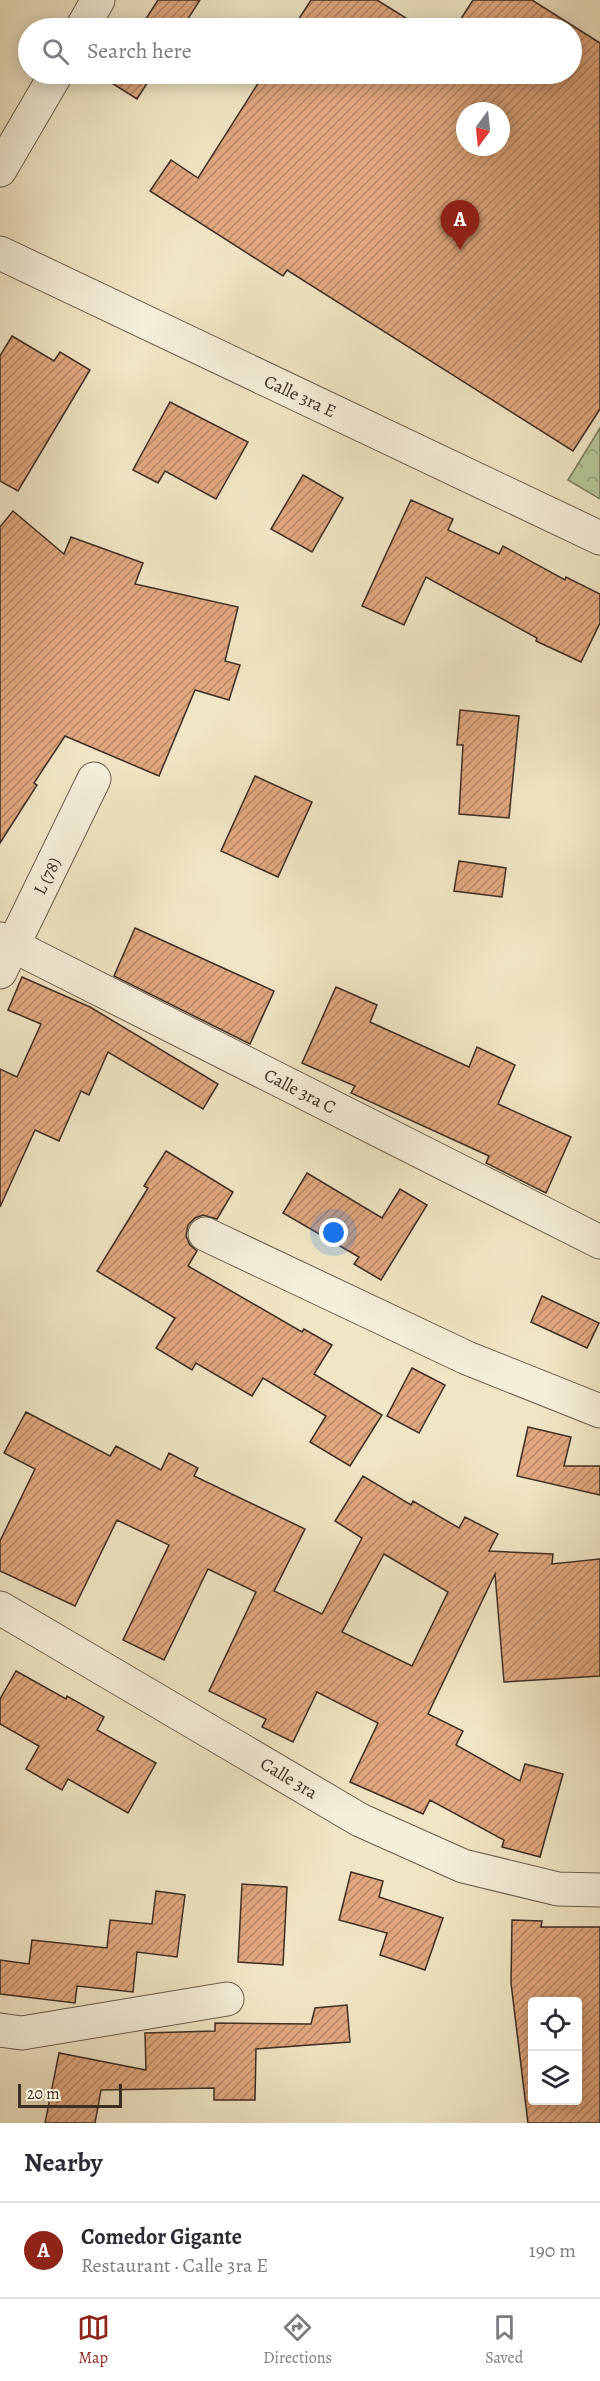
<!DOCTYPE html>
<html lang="en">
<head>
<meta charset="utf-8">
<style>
	body { margin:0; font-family:Alegreya,serif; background:#f7f7f7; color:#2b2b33 }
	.controls { position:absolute; right:18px; bottom:18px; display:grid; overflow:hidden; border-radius:6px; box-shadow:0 3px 15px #0003 }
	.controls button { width:54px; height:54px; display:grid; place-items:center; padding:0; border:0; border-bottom:2px solid #e1e1e2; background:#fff; color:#2b2b33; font:30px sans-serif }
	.compass { position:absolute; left:456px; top:102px; width:54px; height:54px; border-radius:50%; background:#fff; box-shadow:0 3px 15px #0003; rotate:195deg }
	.scale { position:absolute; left:18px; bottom:15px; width:104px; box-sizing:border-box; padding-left:6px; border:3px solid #3d2e25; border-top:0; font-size:16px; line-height:21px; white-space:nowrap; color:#3d2e25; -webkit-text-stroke:4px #f5eed9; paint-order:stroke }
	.you { position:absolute; left:334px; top:1233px; width:21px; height:21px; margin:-15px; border:4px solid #fff; border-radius:50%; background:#1a73e8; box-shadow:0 0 0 9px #1a73e833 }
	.badge { display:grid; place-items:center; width:39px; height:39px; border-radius:50%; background:#8f2418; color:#fff; font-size:20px; font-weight:700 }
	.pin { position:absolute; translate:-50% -50px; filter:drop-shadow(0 2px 3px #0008) }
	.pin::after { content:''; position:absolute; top:32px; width:21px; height:18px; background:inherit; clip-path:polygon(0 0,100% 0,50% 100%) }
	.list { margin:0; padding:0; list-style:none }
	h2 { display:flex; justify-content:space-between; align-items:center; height:78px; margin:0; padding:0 24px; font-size:26px }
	h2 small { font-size:20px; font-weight:400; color:#7c7c81 }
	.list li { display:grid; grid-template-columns:39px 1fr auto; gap:18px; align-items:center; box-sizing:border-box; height:96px; padding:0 24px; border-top:2px solid #e1e1e2 }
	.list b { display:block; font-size:22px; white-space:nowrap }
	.list p { margin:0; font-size:20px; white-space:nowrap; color:#7c7c81 }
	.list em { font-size:20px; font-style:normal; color:#7c7c81 }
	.icon { flex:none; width:33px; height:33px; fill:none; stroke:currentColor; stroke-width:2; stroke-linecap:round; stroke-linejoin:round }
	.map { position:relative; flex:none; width:600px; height:2123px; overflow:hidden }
	.search { position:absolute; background:#fff; box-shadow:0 3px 15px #0003; left:18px; right:18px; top:18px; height:66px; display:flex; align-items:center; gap:15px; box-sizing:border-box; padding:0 21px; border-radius:33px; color:#7c7c81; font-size:22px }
	.sheet { height:174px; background:#fff }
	nav { display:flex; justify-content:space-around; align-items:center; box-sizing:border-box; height:84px; border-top:2px solid #e1e1e2; background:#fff; font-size:16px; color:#7c7c81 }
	nav a { display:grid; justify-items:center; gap:3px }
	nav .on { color:#8f2418 }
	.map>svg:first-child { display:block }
	.park { fill:url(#park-crowns); stroke:#7a7a5e; stroke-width:1.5 }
	.building { fill:url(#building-hatch); stroke:#3d2e25; stroke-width:1.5; fill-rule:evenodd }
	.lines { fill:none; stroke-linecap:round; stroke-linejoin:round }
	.minor-casing { stroke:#6a5c4d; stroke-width:35 }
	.minor { stroke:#f5eed9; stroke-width:33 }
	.labels { text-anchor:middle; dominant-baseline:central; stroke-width:5; stroke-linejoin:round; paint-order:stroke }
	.street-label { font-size:18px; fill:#3d2e25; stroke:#f5eed9 }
</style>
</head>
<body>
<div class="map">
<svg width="600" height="2123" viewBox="0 0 600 2123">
	<defs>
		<pattern id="park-crowns" width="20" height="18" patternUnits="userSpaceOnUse" patternTransform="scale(1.5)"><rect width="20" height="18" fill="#b6c597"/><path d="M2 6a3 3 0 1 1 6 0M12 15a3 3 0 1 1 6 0" fill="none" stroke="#95a07b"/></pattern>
		<pattern id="building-hatch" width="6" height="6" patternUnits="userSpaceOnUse" patternTransform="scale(1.5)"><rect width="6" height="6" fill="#e1a77e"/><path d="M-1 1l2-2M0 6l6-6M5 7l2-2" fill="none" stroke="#b88867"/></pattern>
	</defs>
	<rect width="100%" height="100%" fill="#f0e5c5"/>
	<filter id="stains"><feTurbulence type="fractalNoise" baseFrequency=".00333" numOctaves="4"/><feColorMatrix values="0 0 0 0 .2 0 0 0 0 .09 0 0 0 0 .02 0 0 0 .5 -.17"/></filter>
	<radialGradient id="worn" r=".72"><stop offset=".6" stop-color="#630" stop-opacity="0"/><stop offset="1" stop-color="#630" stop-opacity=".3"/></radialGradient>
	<!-- park -->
	<path class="park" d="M 600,428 L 600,499 L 568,480 Z"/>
	<!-- building -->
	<g class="building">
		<path d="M 158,0 L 200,0 L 182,28 L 140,28 Z"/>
		<path d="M 311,0 L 377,0 L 422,28 L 293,28 Z"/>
		<path d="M 473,0 L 532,0 L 600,43 L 600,409 L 573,451 L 287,270 L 283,276 L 150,191 L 171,160 L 198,178 L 264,74 L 572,74 L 572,28 L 455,28 ZM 465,111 L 501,111 L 501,147 L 465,147 Z"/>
		<path d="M 112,74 L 153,74 L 137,99 L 107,80 Z"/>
		<path d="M 12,336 L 54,361 L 60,352 L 90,370 L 18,491 L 0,481 L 0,356 Z"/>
		<path d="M 170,402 L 248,442 L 216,499 L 165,471 L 158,483 L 133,470 Z"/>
		<path d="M 303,475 L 343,498 L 312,552 L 271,529 Z"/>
		<path d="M 411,500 L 453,519 L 448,530 L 499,554 L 503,546 L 565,580 L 566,577 L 600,594 L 600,623 L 581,662 L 536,641 L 537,638 L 426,577 L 404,625 L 362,606 Z"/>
		<path d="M 13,511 L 64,554 L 71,537 L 143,563 L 135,584 L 238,607 L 225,661 L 240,665 L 229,700 L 195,690 L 159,776 L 65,736 L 34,783 L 37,785 L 0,843 L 0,527 Z"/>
		<path d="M 460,710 L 519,716 L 509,818 L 459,814 L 463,745 L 457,745 Z"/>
		<path d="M 255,776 L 312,802 L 278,877 L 221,851 Z"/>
		<path d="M 459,861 L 506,868 L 502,897 L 454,891 Z"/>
		<path d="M 135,928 L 274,991 L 250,1044 L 114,976 Z"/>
		<path d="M 22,977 L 90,1007 L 218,1084 L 203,1109 L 108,1052 L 89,1095 L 81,1091 L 59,1141 L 35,1130 L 0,1207 L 0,1069 L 17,1077 L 41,1024 L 8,1010 Z"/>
		<path d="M 336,987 L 377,1005 L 370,1022 L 469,1067 L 477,1047 L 515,1065 L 498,1104 L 571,1137 L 546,1193 L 486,1163 L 489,1156 L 351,1093 L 355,1086 L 302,1063 Z"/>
		<path d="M 166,1151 L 233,1192 L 217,1219 L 203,1215 L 195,1218 L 188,1225 L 186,1236 L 190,1245 L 197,1251 L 188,1266 L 302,1332 L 304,1329 L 332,1345 L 314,1374 L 382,1415 L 350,1466 L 310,1442 L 326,1416 L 263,1378 L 252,1396 L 196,1363 L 192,1370 L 156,1348 L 175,1318 L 97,1271 L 148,1188 L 144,1186 Z"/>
		<path d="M 307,1173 L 382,1218 L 400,1189 L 427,1205 L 381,1280 L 354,1264 L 359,1257 L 283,1213 Z"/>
		<path d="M 542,1296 L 599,1323 L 587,1348 L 531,1322 Z"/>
		<path d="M 412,1368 L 445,1385 L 419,1433 L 387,1416 Z"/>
		<path d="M 26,1412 L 110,1456 L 116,1446 L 161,1470 L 169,1453 L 198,1468 L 194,1476 L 305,1529 L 274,1591 L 322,1614 L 362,1538 L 335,1521 L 363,1476 L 411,1505 L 413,1501 L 459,1528 L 465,1517 L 498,1534 L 489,1551 L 553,1554 L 552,1564 L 600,1559 L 600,1676 L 504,1682 L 495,1574 L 428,1714 L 463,1731 L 456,1745 L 520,1781 L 525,1764 L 563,1774 L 540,1857 L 502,1847 L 504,1840 L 430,1800 L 423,1814 L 350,1782 L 378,1723 L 317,1692 L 293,1742 L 262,1727 L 266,1719 L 209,1691 L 256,1592 L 208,1569 L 164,1660 L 123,1640 L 169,1545 L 117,1520 L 75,1606 L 0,1571 L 0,1541 L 35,1469 L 4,1453 ZM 384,1554 L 448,1592 L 412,1666 L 342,1632 Z"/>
		<path d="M 528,1427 L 571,1437 L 564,1466 L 600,1466 L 600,1495 L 517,1476 Z"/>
		<path d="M 16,1671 L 66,1699 L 67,1696 L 104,1717 L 97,1730 L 156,1763 L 128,1813 L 68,1779 L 62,1790 L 26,1769 L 39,1746 L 0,1724 L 0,1699 Z"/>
		<path d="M 351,1872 L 383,1881 L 379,1897 L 443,1918 L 425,1970 L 380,1955 L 387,1933 L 339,1920 Z"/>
		<path d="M 242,1884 L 287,1887 L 283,1965 L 238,1962 Z"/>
		<path d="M 156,1891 L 185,1895 L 177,1957 L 137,1952 L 133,1992 L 77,1986 L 75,2003 L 0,1994 L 0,1960 L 29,1964 L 32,1940 L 107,1948 L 110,1920 L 152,1924 Z"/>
		<path d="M 512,1920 L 542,1921 L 541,1927 L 600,1927 L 600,2123 L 528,2123 L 511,1983 ZM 532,2001 L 578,2001 L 578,2100 L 532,2100 Z"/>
		<path d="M 347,2005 L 350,2042 L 256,2049 L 255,2100 L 214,2100 L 214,2088 L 101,2090 L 95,2123 L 45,2123 L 59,2053 L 146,2070 L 145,2033 L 215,2031 L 215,2023 L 311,2024 L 315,2008 Z"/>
	</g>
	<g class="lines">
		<!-- minor casing -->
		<g class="minor-casing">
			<g id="minor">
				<path d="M 82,28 L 98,0"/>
				<path d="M 0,170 L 56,74"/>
				<path d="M 0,253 L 600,538"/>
				<path d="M 0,939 L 600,1242"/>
				<path d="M 0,972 L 94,779"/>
				<path d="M 205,1234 L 467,1358 L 600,1411"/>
				<path d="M 0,1608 L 360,1820 L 463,1866 L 558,1889 L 600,1890"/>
				<path d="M 0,2030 L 22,2033 L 227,1999"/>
			</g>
		</g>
		<!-- minor -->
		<use href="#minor" class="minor"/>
	</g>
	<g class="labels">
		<!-- street labels -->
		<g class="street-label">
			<text transform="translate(300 396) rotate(25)">Calle 3ra E</text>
			<text transform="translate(47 876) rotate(-64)">L (78)</text>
			<text transform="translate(300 1091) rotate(27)">Calle 3ra C</text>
			<text transform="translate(289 1778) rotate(31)">Calle 3ra</text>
		</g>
	</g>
	<rect width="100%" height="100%" filter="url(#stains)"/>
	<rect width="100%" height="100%" fill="url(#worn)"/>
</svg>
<div class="controls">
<button><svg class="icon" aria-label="locate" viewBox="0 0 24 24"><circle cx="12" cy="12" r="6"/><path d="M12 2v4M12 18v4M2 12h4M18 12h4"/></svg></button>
<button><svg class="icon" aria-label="layers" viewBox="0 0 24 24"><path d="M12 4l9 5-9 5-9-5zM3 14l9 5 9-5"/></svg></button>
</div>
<svg class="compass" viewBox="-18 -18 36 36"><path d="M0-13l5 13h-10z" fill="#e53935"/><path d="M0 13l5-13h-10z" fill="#7c7c81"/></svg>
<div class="scale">20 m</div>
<div class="you"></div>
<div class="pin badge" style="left:460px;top:250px">A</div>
<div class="search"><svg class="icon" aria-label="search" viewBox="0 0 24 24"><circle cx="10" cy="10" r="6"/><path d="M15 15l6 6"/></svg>Search here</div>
</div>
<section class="sheet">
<h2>Nearby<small></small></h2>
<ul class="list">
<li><span class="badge">A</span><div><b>Comedor Gigante</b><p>Restaurant · Calle 3ra E</p></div><em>190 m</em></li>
</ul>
</section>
<nav>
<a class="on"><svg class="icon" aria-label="map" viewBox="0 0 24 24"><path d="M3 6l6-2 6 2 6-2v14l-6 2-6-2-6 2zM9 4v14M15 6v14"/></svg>Map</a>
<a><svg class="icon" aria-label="directions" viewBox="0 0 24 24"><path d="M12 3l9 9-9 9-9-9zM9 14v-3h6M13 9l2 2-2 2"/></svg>Directions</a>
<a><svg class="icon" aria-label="saved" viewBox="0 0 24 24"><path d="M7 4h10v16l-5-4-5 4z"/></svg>Saved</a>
</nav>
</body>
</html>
